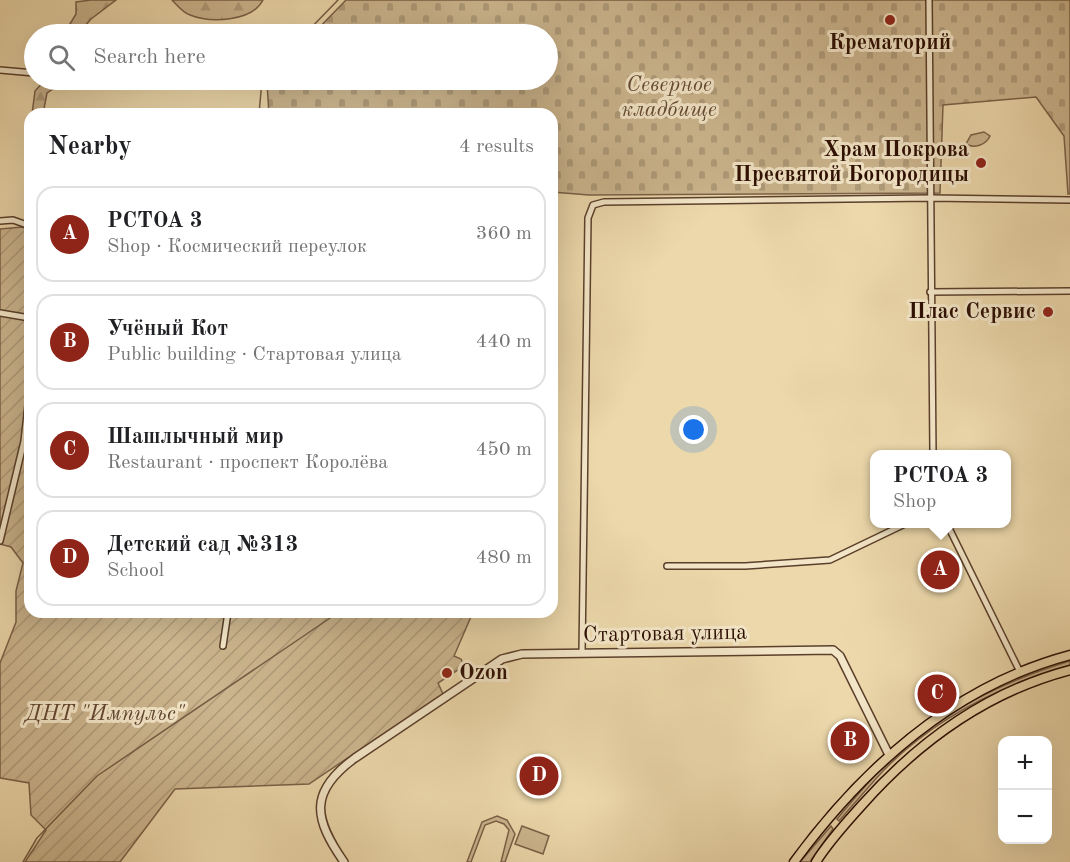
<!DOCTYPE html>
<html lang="en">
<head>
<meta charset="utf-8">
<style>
	body { margin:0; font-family:"Old Standard TT",serif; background:#f2f2f2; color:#202124 }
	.controls { position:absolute; right:18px; bottom:18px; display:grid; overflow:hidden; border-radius:12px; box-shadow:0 6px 24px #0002 }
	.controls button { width:54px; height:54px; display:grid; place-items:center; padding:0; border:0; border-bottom:2px solid #e0e0e0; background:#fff; color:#202124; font:30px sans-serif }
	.you { position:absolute; left:694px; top:430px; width:21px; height:21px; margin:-15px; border:4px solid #fff; border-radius:50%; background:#1a73e8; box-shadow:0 0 0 9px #1a73e833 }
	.badge { display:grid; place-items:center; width:39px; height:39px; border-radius:50%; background:#8f2418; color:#fff; font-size:20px; font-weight:700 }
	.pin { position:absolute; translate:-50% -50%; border:3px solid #fff; box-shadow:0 2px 6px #0006 }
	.popup { position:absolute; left:870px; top:450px; width:141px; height:78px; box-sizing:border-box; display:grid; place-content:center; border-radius:12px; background:#fff; filter:drop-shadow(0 2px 4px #0005); font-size:20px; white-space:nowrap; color:#757577 }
	.popup b { font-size:22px; color:#202124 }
	.popup::after { content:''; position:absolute; left:50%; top:100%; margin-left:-12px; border:12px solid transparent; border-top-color:#fff }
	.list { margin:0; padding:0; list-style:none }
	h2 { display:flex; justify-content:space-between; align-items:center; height:78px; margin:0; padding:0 24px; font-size:26px }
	h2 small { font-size:20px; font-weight:400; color:#757577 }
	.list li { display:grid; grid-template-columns:39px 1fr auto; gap:18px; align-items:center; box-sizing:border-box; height:96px; margin:0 12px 12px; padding:0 12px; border:2px solid #e0e0e0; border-radius:18px }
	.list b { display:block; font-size:22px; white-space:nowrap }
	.list p { margin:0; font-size:20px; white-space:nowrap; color:#757577 }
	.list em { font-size:20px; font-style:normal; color:#757577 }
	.icon { flex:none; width:33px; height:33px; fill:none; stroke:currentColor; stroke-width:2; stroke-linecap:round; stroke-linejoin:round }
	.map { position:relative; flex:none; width:1070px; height:862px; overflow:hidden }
	.search { position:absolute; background:#fff; box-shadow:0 6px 24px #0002; left:24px; top:24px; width:534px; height:66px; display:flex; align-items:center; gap:15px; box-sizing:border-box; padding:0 21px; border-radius:33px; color:#757577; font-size:22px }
	.panel { position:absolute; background:#fff; box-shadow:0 6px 24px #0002; left:24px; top:108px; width:534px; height:510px; border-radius:18px }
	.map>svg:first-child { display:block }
	.grass { fill:#cbb58e; stroke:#7a6047; stroke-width:1.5 }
	.forest { fill:url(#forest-firs); stroke:#7a6047; stroke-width:1.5 }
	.cemetery { fill:url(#cemetery-stones); stroke:#7a6047; stroke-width:1.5 }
	.garden { fill:url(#garden-furrows); stroke:#7a6047; stroke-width:1.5 }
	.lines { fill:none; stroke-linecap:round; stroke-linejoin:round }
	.stream { stroke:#775d44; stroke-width:1.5 }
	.minor-casing { stroke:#5a3f2b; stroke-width:8 }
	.tertiary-casing { stroke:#5a3f2b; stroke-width:10 }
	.primary-casing { stroke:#2a0c00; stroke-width:11 }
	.minor { stroke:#f3e6c8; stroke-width:5 }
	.tertiary { stroke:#f3e6c8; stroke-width:7 }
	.primary { stroke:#ecd8ab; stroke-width:8 }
	.poi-dot { fill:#8f2418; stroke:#f3e6c8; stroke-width:2 }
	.labels { text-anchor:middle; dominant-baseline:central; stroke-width:6; stroke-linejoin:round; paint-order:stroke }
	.poi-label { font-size:22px; font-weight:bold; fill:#2a0c00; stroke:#f3e6c8; text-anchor:end }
	.park-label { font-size:22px; font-style:italic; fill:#624732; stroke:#f3e6c8 }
	.street-label { font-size:22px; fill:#2a0c00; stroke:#f3e6c8 }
</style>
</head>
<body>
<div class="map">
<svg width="1070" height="862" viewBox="0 0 1070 862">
	<defs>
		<pattern id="forest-firs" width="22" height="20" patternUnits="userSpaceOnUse" patternTransform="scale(1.5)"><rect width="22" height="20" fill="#cbb58e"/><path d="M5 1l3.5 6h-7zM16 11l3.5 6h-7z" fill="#ae9a79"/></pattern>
		<pattern id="cemetery-stones" width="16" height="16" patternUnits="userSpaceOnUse" patternTransform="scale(1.5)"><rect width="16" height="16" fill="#cbb58e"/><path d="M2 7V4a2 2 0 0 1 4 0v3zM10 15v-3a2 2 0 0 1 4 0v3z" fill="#ae9a79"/></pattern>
		<pattern id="garden-furrows" width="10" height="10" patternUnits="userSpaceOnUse" patternTransform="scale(1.5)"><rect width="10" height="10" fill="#cbb58e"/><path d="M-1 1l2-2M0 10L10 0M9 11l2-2" fill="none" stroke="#ae9a79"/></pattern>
	</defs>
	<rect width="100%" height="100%" fill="#ecd8ab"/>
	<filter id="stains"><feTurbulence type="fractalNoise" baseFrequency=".00333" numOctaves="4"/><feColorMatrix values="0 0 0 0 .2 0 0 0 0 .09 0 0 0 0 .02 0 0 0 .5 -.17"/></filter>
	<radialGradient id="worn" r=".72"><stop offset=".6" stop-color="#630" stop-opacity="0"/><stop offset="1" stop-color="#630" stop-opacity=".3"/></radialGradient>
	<!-- grass -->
	<g class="grass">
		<path d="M 984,132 L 990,136 C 986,145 974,149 966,144 L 971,135 Z"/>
		<path d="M 1070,661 L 1070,665 C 1002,685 935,718 884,770 C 869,786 854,804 839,821 L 837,819 C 852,801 867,783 883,767 C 934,715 1001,682 1070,661 Z"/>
		<path d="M 497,816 L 507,820 L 515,834 L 505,862 L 501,862 L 509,830 L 504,824 L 496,821 L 485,825 L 471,862 L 467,862 L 482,822 Z"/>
		<path d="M 522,826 L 549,836 L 543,854 L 515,844 Z"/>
		<path d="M 831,826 L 833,829 L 810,862 L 800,862 Z"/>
	</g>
	<!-- forest -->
	<g class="forest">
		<path d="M 91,0 L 116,0 L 91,19 L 78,34 L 64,34 L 76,14 L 76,2 Z"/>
		<path d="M 172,0 L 263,0 C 252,22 210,23 190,15 C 183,13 177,5 172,0 Z"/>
		<path d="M 45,80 L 61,80 L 59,85 L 47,93 L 43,114 L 32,114 L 35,91 Z"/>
	</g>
	<!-- cemetery -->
	<path class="cemetery" d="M 346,0 L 1070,0 L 1070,194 L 1068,194 L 1064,136 L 1036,97 L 943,105 L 940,193 L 589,195 L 552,192 L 552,114 L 269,114 L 267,83 L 271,80 L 548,80 L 548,34 L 313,34 Z"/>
	<!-- garden -->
	<path class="garden" d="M 22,227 L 30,230 L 30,612 L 473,612 L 454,656 L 461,659 L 464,666 L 438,683 L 443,694 L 309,784 L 175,789 L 120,862 L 25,862 L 46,830 L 31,815 L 29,783 L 0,778 L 0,663 L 16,622 L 16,591 L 23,563 L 11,547 L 0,544 L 0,229 Z"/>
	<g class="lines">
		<!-- stream -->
		<g class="stream">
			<path d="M 305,34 L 338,0"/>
			<path d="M 259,114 L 262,80"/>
			<path d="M 23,862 L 37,838 L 97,776 L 339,612"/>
		</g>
		<!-- minor casing -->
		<g class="minor-casing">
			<g id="minor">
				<path d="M 929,0 L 933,454"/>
				<path d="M 0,70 L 34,73"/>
				<path d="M 0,221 L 13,220 L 30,226"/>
				<path d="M 930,292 L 1070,291"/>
				<path d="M 0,313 L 30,318"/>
				<path d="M 947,524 L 1020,672"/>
				<path d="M 0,541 L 24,441 L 30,387"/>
				<path d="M 667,566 L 745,566 L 830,560 L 905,524"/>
				<path d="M 223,646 L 228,612"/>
				<path d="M 582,653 L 588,218 L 593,205 L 604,202 L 931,198 L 1070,200"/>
			</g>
		</g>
		<!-- tertiary casing -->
		<g class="tertiary-casing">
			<path id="tertiary" d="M 344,862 C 314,819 308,792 355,758 L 502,659 L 522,654 L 833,650 L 840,656 L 889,755"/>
		</g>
		<!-- primary casing -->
		<g class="primary-casing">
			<g id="primary">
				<path d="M 794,862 C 864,767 954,686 1070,655"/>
				<path d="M 816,862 C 829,841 846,823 862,805 C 919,741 986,692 1070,670"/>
			</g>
		</g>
		<!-- minor -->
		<use href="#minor" class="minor"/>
		<!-- tertiary -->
		<use href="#tertiary" class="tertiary"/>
		<!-- primary -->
		<use href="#primary" class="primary"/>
	</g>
	<!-- markers -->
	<g class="poi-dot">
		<circle cx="890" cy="20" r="6"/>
		<circle cx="981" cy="163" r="6"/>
		<circle cx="1048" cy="312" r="6"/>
		<circle cx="447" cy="673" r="6"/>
	</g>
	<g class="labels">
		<!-- poi labels -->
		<g class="poi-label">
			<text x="890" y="43" text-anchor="middle">Крематорий</text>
			<text x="969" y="150">Храм Покрова<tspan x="969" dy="25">Пресвятой Богородицы</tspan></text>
			<text x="1036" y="312">Плас Сервис</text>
			<text x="459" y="673" text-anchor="start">Ozon</text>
		</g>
		<!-- park labels -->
		<g class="park-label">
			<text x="669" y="85">Северное<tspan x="669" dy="25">кладбище</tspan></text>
			<text x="105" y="714">ДНТ "Импульс"</text>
		</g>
		<!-- street labels -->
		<g class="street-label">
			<text transform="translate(665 634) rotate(-1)">Стартовая улица</text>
		</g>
	</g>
	<rect width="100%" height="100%" filter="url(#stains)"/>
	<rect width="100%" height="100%" fill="url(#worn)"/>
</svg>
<div class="controls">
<button>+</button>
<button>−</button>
</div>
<div class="you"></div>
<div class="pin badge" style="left:940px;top:570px">A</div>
<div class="popup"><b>РСТОА 3</b>Shop</div>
<div class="pin badge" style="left:850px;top:741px">B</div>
<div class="pin badge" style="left:937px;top:694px">C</div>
<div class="pin badge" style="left:539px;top:776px">D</div>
<div class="search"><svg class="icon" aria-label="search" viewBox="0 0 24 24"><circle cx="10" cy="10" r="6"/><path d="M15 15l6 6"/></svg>Search here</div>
<section class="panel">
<h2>Nearby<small>4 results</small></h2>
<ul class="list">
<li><span class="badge">A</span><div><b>РСТОА 3</b><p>Shop · Космический переулок</p></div><em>360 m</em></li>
<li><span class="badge">B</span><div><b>Учёный Кот</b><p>Public building · Стартовая улица</p></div><em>440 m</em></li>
<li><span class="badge">C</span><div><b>Шашлычный мир</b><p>Restaurant · проспект Королёва</p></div><em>450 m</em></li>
<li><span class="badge">D</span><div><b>Детский сад №313</b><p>School</p></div><em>480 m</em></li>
</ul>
</section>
</div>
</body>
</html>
